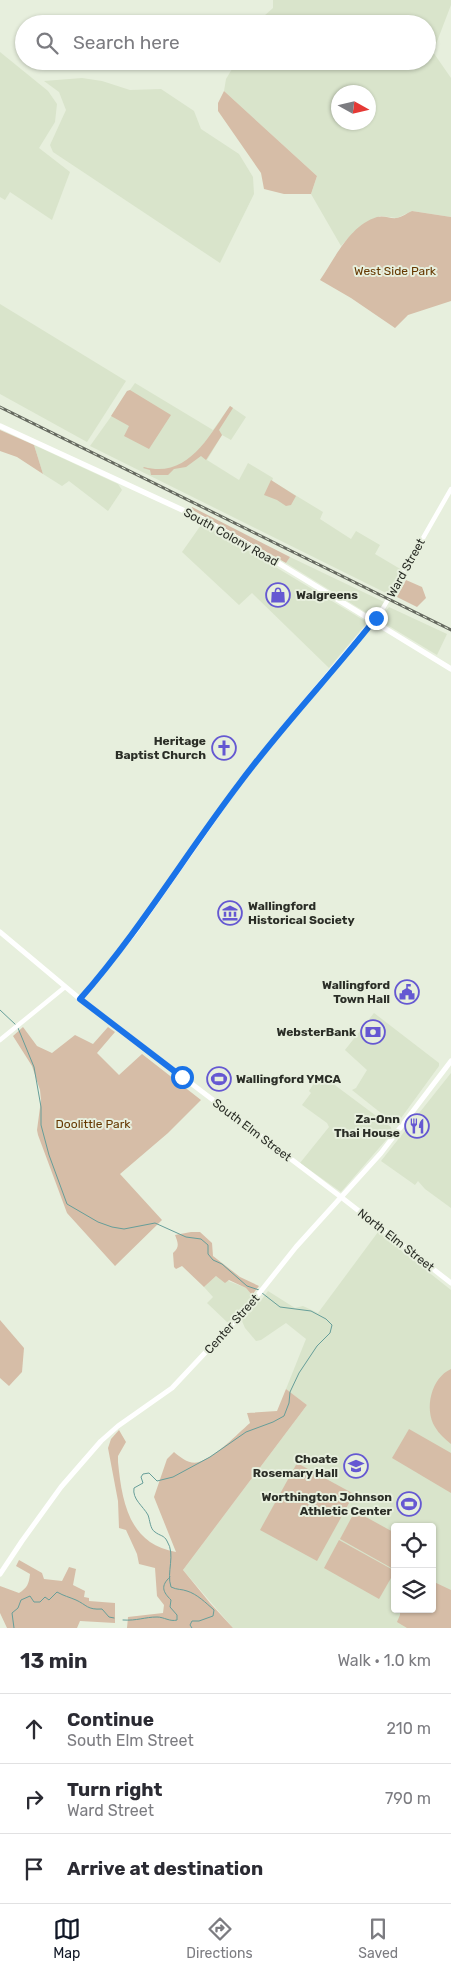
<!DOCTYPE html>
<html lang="en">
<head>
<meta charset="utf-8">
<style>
	body { margin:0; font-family:Rubik,sans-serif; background:#f7f7f7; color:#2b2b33 }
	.controls { position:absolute; right:15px; bottom:15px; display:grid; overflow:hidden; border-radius:5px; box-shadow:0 1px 4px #0004 }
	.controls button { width:45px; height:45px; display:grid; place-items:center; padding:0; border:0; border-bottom:1px solid #e1e1e2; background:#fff; color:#2b2b33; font:25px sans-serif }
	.compass { position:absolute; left:331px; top:85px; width:45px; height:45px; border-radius:50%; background:#fff; box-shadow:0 1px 4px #0004; rotate:98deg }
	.stop { position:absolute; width:15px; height:15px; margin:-11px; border:4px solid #1a73e8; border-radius:50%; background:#fff }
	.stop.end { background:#1a73e8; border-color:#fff; box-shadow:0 1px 5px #0008 }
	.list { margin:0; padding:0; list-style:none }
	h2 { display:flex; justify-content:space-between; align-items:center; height:65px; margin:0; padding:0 20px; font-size:21px }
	h2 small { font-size:16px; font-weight:400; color:#7c7c81 }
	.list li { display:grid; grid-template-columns:32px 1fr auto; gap:15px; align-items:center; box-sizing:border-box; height:70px; padding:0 20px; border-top:1px solid #e1e1e2 }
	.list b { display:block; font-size:19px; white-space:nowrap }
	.list p { margin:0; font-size:16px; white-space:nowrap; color:#7c7c81 }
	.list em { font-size:16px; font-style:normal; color:#7c7c81 }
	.icon { flex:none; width:28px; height:28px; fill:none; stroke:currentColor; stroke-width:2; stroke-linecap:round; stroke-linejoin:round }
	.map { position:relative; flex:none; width:451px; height:1628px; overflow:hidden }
	.search { position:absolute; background:#fff; box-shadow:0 1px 4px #0004; left:15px; right:15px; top:15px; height:55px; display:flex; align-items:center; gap:12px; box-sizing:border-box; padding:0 18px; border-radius:28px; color:#7c7c81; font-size:19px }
	.sheet { height:275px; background:#fff }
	nav { display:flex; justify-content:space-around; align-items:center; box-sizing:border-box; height:70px; border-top:1px solid #e1e1e2; background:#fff; font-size:14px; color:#7c7c81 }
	nav a { display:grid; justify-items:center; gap:2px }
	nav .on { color:#111827 }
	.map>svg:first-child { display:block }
	.built { fill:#d9e4cb; fill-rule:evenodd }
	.green { fill:#d6bda7 }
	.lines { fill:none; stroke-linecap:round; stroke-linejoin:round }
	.stream { stroke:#669e99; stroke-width:1 }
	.tertiary { stroke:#fff; stroke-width:4.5 }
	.secondary { stroke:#fff; stroke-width:5 }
	.primary { stroke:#fff; stroke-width:5.5 }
	.rail-casing { stroke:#666a60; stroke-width:3 }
	.rail { stroke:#e7efdd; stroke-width:1; stroke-dasharray:4; stroke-linecap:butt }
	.route { stroke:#1a73e8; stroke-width:6 }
	.labels { text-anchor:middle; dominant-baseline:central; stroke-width:4; stroke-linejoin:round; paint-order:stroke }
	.park-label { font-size:12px; fill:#653800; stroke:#e7efdd }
	.street-label { font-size:12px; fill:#2b2e27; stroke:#e7efdd }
	.poi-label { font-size:12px; font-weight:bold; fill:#2b2e27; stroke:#e7efdd; text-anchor:end }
</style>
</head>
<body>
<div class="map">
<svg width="451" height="1628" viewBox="0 0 451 1628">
	<rect width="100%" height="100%" fill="#e7efdd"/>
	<!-- built -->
	<g class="built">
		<path d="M 273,0 L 451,0 L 451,5 L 433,52 L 451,78 L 451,217 L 412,211 L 397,218 L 380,216 L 350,236 L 341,246 L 311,194 L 317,176 L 224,91 L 226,79 L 232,69 L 230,61 L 427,61 L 427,24 L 255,24 L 273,8 ZM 338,92 L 368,92 L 368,122 L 338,122 Z"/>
		<path d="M 0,52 L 48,91 L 57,104 L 55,122 L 39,148 L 70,172 L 52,220 L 10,192 L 5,200 L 0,197 Z"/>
		<path d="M 82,78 L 102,81 L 130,90 L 161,89 L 194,111 L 201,129 L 239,154 L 253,177 L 254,194 L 220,263 L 53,152 L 50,145 L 66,110 L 59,92 L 44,81 Z"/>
		<path d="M 0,304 L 126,381 L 87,442 L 0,394 Z"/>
		<path d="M 135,383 L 213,430 L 230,406 L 246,417 L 231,440 L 222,435 L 207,460 L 239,480 L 248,463 L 273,478 L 272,481 L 323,512 L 320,519 L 351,539 L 356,531 L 380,545 L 375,554 L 402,570 L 388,594 L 90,446 Z"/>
		<path d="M 34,445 L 118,484 L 122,490 L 108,511 L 69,481 L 62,486 L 43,474 Z"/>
		<path d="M 201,525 L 216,531 L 365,621 L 365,625 L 329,668 L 252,593 L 239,605 L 182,552 Z"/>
		<path d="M 290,557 L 384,602 L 383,604 L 375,614 L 370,615 L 286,563 Z"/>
		<path d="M 389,607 L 447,634 L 437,655 L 379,620 Z"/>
		<path d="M 374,1013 L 439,1063 L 439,1066 L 396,1125 L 352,1090 L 356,1088 L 367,1070 L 345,1050 Z"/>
		<path d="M 451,1073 L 451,1208 L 425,1189 L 418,1181 L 415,1185 L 381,1161 Z"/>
		<path d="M 320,1074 L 391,1127 L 392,1133 L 341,1192 L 300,1163 L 329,1127 L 327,1123 L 302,1105 L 311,1093 L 309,1091 Z"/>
		<path d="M 378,1232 L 451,1290 L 451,1628 L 233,1628 L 183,1570 L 307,1405 L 286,1389 L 306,1339 L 286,1323 L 261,1340 L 256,1341 L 245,1328 L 242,1321 L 227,1322 L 207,1303 L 213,1297 L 204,1287 L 216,1276 L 246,1288 L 252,1295 L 262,1299 L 268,1291 L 295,1308 L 303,1306 L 318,1313 ZM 395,1527 L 432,1527 L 432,1609 L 395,1609 Z"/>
	</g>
	<!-- green -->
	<g class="green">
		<path d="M 224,91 L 317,176 L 311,194 L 284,194 L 264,189 L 261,173 L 218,111 L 218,103 Z"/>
		<path d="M 412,211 L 451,217 L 451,301 L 408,315 L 395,328 L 351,298 L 320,280 C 335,258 350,225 377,217 C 384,215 390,219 397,218 C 402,217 407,213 412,211 Z"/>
		<path d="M 130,390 L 171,415 L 149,449 L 124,436 L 129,426 L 111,416 L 127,391 Z"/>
		<path d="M 230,406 L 233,408 L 219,430 L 222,435 L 206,460 L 201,456 L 186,467 L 174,469 L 168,475 L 151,475 L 150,470 L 143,468 L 144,467 C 188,479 209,436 230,406 Z"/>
		<path d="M 0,430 L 34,445 L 43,474 L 17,457 L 0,451 Z"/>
		<path d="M 271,480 L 296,496 L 291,505 L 286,506 L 277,500 L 264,495 Z"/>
		<path d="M 192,507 L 290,557 L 286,563 L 191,509 Z"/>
		<path d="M 406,580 L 422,587 L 426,598 L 417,607 L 397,597 Z"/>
		<path d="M 23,1027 L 37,1046 L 52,1053 L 75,1035 L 93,1044 L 108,1027 L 115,1032 L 97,1053 L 119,1075 L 142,1054 L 201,1100 L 168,1133 L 120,1174 L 162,1220 L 115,1266 L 67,1213 L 38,1135 L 37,1130 L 41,1100 L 40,1090 L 32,1066 L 13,1036 Z"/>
		<path d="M 191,1232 L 200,1232 L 212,1243 L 213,1256 L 240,1277 L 259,1286 L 252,1295 L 246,1288 L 229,1280 L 225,1283 L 216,1276 L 204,1287 L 182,1266 L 176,1269 L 174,1267 L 173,1253 C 180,1247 178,1243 175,1235 Z"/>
		<path d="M 0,1320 L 24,1348 L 22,1372 L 9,1386 L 0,1378 Z"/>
		<path d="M 451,1369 L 451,1444 C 445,1439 439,1434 435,1427 C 424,1409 431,1378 451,1369 Z"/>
		<path d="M 286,1389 L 307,1405 L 183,1570 L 210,1603 L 233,1628 L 127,1628 L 128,1617 L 163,1613 L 164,1605 L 157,1596 L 155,1568 L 139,1564 L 137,1554 L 126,1530 L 119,1528 L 118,1501 L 108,1448 L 111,1439 L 119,1430 L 126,1442 L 118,1456 L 118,1462 C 122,1502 129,1544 176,1552 L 154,1497 L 167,1459 L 174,1452 C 181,1458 190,1465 199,1462 C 217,1456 236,1435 250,1423 L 247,1413 L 277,1411 Z"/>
		<path d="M 409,1429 L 451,1453 L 451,1493 L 392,1458 Z"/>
		<path d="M 297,1463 L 354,1494 L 317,1561 L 260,1530 Z"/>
		<path d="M 355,1511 L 395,1533 L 395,1570 L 340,1539 Z"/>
		<path d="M 339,1540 L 395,1571 L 379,1599 L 324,1568 Z"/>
		<path d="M 19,1560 L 42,1573 L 44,1579 L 62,1581 L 69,1567 L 76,1569 L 73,1585 L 85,1591 L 84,1597 L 89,1598 L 89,1601 L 115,1603 L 115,1623 L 80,1621 L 77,1628 L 7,1628 L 0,1613 L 0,1586 L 19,1593 C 27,1588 29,1584 30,1574 L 16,1566 Z"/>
		<path d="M 432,1581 L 451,1590 L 451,1628 L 407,1628 L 397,1622 L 400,1615 L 400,1609 L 432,1609 Z"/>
	</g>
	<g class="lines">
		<!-- stream -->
		<g class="stream">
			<path d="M 0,1010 L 16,1025"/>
			<path d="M 18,1028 L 34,1067 L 41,1107 L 41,1125 L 49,1155 L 67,1204 L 98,1222 L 112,1227 L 124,1229 L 155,1223 L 186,1237 L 201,1239 L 208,1245 L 208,1254 L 213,1260 L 222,1264 L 247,1286 L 259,1290"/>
			<path d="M 123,1620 C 137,1621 145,1617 157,1617 C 164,1617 170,1622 177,1620 L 177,1615 L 170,1607 L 171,1600 C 163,1592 160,1586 170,1577"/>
			<path d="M 14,1628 L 12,1613 L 18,1608 L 21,1600 L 30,1596 L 34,1602 L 40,1602 L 45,1597 L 49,1600 L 57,1592 C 64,1596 69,1597 76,1600 C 87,1605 87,1610 102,1609 L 109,1617 L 114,1618"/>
			<path d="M 192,1628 L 190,1625 L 192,1621 L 199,1621 L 213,1616 L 214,1610 C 206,1603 197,1594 187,1591 C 182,1589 177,1590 171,1587 C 166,1572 176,1555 167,1541 C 164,1535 160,1536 155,1532 C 150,1529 150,1520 148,1515 C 143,1506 132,1499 134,1488 L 143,1483 L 141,1477 L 143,1474 L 149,1473 L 157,1481 L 173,1477 L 210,1457 L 246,1432 L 273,1422 L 284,1416 L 289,1403 L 290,1392 L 299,1373 L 317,1346 L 330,1333 L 332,1325 L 326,1319 L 311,1311 L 280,1307 L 262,1293"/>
		</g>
		<!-- tertiary -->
		<g class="tertiary">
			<path d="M 80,999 L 136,931 L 239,784 L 291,718 L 382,610 L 451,489"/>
			<path d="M 0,1040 L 65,987"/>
		</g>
		<!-- secondary -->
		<g class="secondary">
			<path d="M 0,932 L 80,999 L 341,1197 L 451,1283"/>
			<path d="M 0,1574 L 22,1541 L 61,1487 L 101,1441 L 118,1426 L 172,1388 L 249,1306 L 296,1247 L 381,1153 L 451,1061"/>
		</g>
		<!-- primary -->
		<path class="primary" d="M 0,426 L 202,519 L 244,542 L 451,669"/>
		<!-- rail casing -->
		<g class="rail-casing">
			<path id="rail" d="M 0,407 L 451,630"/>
		</g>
		<!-- rail -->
		<use href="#rail" class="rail"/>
	</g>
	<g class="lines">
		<!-- route -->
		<path class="route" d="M 182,1077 L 80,999 C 139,932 185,855 239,784 C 282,726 332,674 376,618"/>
	</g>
	<!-- icons -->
	<defs>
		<g id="shop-ring" transform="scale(1.25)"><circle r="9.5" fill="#e7efdd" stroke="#6558d2" stroke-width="1.5"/><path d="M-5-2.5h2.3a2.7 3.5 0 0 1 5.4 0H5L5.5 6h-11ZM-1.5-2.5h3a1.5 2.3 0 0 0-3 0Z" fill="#6558d2"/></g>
		<g id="church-ring" transform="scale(1.25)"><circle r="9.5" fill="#e7efdd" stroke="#6558d2" stroke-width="1.5"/><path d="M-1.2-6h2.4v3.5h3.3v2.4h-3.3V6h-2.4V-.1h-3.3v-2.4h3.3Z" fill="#6558d2"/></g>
		<g id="museum-ring" transform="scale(1.25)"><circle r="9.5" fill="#e7efdd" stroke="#6558d2" stroke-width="1.5"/><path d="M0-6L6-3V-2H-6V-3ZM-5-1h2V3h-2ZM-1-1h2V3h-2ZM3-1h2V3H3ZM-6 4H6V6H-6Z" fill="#6558d2"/></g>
		<g id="civic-ring" transform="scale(1.25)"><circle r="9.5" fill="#e7efdd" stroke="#6558d2" stroke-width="1.5"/><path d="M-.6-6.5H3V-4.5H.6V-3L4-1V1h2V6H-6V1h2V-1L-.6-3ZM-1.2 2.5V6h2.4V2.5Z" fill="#6558d2"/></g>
		<g id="bank-ring" transform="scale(1.25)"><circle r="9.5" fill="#e7efdd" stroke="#6558d2" stroke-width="1.5"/><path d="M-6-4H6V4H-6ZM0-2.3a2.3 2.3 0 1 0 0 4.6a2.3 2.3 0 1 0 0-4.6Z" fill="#6558d2"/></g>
		<g id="stadium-ring" transform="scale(1.25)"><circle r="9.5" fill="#e7efdd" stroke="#6558d2" stroke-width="1.5"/><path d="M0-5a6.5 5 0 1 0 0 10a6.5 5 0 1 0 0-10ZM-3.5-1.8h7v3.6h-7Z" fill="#6558d2"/></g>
		<g id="restaurant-ring" transform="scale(1.25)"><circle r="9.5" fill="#e7efdd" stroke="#6558d2" stroke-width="1.5"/><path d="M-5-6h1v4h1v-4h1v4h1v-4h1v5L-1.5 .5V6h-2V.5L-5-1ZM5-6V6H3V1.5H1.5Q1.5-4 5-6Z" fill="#6558d2"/></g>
		<g id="university-ring" transform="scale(1.25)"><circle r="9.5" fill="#e7efdd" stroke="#6558d2" stroke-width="1.5"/><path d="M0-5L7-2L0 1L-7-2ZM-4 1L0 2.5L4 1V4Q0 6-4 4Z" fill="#6558d2"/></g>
	</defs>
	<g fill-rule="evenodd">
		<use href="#shop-ring" x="278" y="595"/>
		<use href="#church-ring" x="224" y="748"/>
		<use href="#museum-ring" x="230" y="913"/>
		<use href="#civic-ring" x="407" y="992"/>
		<use href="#bank-ring" x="373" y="1032"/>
		<use href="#stadium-ring" x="219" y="1079"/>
		<use href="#restaurant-ring" x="417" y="1126"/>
		<use href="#university-ring" x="356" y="1466"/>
		<use href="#stadium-ring" x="409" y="1504"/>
	</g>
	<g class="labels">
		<!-- park labels -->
		<g class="park-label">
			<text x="395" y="271">West Side Park</text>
			<text x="93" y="1124">Doolittle Park</text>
		</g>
		<!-- street labels -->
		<g class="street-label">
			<text transform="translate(231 537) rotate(29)">South Colony Road</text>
			<text transform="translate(406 568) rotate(-61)">Ward Street</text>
			<text transform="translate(252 1130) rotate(37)">South Elm Street</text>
			<text transform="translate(396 1240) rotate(38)">North Elm Street</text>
			<text transform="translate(232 1324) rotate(-48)">Center Street</text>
		</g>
		<!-- poi labels -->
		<g class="poi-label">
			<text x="296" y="595" text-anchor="start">Walgreens</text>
			<text x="206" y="741">Heritage<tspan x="206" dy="14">Baptist Church</tspan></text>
			<text x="248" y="906" text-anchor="start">Wallingford<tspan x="248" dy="14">Historical Society</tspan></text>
			<text x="390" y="985">Wallingford<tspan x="390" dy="14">Town Hall</tspan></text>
			<text x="356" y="1032">WebsterBank</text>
			<text x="236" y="1079" text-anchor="start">Wallingford YMCA</text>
			<text x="400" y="1119">Za-Onn<tspan x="400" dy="14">Thai House</tspan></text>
			<text x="338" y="1459">Choate<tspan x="338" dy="14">Rosemary Hall</tspan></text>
			<text x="392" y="1497">Worthington Johnson<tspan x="392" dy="14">Athletic Center</tspan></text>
		</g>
	</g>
</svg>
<div class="controls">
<button><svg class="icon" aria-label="locate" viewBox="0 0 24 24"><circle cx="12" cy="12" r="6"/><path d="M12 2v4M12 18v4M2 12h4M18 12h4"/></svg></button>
<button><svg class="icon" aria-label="layers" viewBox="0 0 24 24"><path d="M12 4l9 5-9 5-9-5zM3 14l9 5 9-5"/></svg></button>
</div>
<svg class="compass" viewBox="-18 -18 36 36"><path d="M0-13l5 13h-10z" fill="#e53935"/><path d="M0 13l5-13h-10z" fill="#7c7c81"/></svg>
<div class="stop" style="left:182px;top:1077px"></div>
<div class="stop end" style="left:376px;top:618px"></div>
<div class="search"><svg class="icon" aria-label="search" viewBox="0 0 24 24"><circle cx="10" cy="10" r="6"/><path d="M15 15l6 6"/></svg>Search here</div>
</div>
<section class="sheet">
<h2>13 min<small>Walk · 1.0 km</small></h2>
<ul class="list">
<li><svg class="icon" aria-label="ahead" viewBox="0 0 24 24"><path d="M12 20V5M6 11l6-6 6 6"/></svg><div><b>Continue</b><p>South Elm Street</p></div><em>210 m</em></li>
<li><svg class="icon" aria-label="right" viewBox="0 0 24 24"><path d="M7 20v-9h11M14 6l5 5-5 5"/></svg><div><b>Turn right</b><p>Ward Street</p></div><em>790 m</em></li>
<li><svg class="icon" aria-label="arrive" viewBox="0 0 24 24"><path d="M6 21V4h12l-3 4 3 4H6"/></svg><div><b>Arrive at destination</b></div></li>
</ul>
</section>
<nav>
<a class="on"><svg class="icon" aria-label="map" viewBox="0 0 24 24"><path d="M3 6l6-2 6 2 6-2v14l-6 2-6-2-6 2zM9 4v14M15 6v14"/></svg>Map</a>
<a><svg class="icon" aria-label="directions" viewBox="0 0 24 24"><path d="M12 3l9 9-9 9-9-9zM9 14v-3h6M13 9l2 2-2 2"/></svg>Directions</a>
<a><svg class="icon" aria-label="saved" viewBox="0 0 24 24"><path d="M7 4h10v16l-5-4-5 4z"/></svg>Saved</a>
</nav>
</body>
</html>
